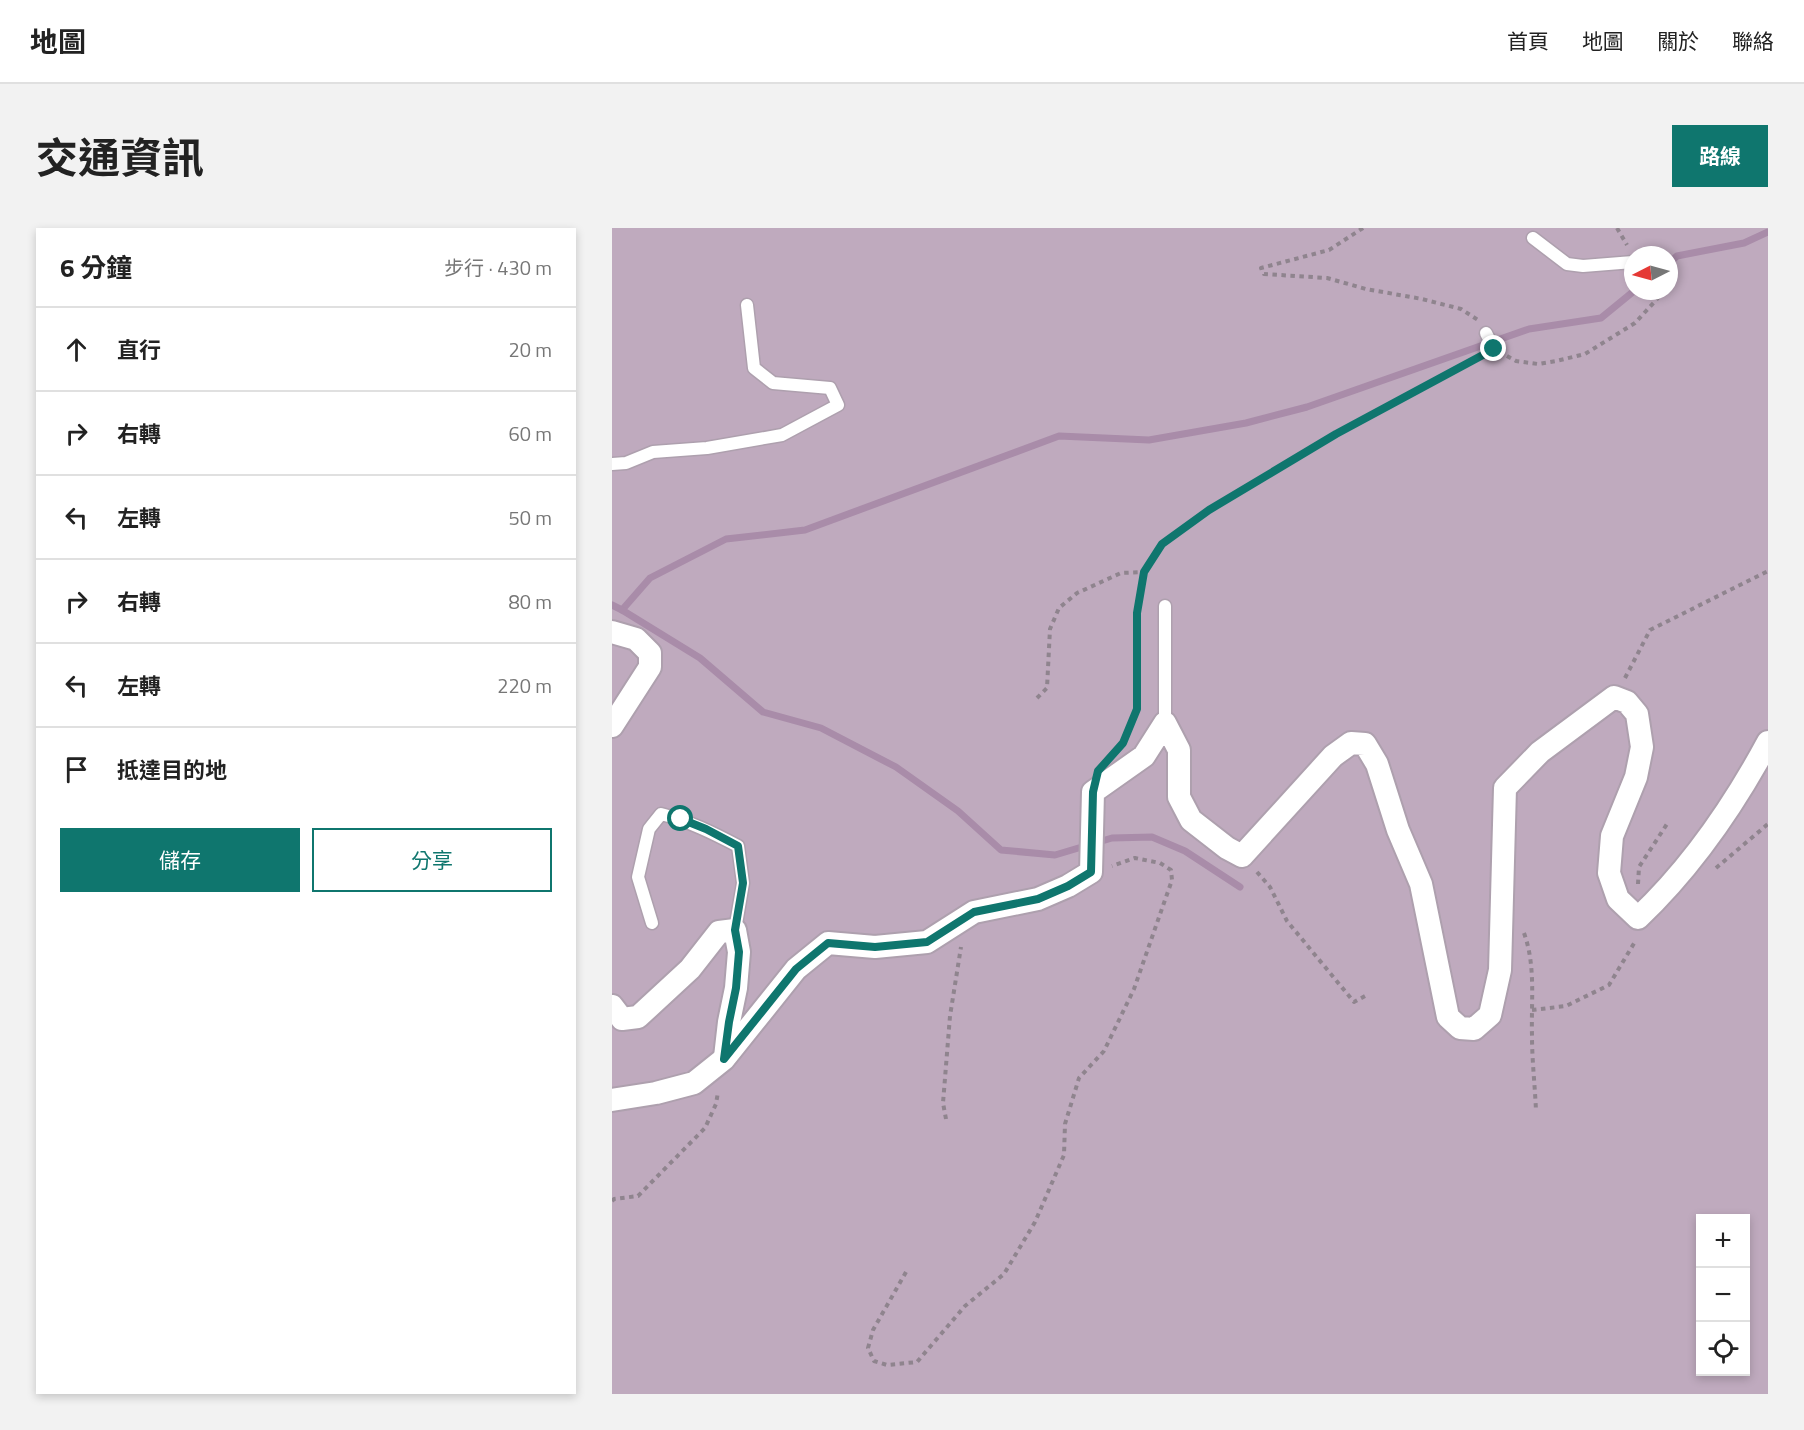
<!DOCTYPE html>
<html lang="zh-TW">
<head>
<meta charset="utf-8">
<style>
	body { margin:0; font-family:"Titillium Web","Noto Sans TC",sans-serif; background:#f2f2f2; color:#222 }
	.controls { position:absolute; right:18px; bottom:18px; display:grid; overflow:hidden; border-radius:0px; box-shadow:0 3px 9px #0003 }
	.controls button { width:54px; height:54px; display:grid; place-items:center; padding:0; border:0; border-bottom:2px solid #e0e0e0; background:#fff; color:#222; font:30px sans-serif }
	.compass { position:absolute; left:1012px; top:18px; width:54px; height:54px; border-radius:50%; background:#fff; box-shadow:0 3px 9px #0003; rotate:264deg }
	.stop { position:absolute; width:18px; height:18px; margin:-14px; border:4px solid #0f766e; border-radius:50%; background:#fff }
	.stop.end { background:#0f766e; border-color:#fff; box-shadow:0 2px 6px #0008 }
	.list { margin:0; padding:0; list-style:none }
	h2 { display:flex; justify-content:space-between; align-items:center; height:78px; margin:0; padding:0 24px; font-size:26px }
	h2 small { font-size:20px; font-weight:400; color:#767676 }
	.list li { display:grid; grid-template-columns:39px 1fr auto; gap:18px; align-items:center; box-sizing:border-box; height:84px; padding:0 24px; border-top:2px solid #e0e0e0 }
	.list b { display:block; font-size:22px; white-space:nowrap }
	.list em { font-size:20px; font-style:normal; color:#767676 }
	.actions { display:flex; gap:12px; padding:18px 24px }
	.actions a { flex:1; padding:14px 0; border:2px solid #0f766e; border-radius:0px; text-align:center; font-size:21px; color:#0f766e }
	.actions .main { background:#0f766e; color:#fff }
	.icon { flex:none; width:33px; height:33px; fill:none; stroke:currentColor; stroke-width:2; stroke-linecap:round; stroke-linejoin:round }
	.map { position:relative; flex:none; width:1156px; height:1166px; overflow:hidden; border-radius:0px }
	header { display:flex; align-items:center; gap:36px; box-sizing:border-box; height:84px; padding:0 30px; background:#fff; border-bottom:2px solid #e0e0e0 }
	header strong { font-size:28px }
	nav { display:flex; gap:33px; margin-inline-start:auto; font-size:21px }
	.intro { display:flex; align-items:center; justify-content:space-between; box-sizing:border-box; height:144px; padding:0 36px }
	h1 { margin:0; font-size:42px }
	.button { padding:15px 27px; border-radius:0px; background:#0f766e; color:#fff; font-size:21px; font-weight:700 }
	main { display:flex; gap:36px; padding:0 36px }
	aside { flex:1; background:#fff; border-radius:0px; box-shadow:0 3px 9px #0003 }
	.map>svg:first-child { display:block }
	.green { fill:#bfaabe; fill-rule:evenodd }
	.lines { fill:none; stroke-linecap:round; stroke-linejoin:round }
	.stream { stroke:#a98ca9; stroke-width:7 }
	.service-casing { stroke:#aea0ae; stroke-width:15 }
	.minor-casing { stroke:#aea0ae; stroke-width:26 }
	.path { stroke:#8f848e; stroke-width:4; stroke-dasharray:4.5 4.5; stroke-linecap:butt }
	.service { stroke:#fff; stroke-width:12 }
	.minor { stroke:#fff; stroke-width:22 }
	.route { stroke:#0f766e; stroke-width:8 }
</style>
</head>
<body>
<header>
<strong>地圖</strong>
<nav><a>首頁</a><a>地圖</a><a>關於</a><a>聯絡</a></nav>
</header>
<div class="intro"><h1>交通資訊</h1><a class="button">路線</a></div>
<main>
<aside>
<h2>6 分鐘<small>步行 · 430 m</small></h2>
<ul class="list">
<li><svg class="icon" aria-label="ahead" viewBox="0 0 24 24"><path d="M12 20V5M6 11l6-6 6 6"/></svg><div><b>直行</b></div><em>20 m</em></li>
<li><svg class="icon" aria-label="right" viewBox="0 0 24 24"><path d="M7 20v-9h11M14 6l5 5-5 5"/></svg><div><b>右轉</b></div><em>60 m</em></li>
<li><svg class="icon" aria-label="left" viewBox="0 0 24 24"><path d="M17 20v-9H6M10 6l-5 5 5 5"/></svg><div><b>左轉</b></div><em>50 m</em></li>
<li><svg class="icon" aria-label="right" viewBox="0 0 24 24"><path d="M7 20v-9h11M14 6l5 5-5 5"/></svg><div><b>右轉</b></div><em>80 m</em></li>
<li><svg class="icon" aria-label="left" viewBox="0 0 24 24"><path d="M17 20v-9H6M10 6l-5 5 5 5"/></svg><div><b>左轉</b></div><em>220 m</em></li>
<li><svg class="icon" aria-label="arrive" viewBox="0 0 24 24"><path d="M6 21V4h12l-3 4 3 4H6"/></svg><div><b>抵達目的地</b></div></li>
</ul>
<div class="actions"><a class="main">儲存</a><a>分享</a></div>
</aside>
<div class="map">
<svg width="1156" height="1166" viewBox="0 0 1156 1166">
	<rect width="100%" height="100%" fill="#e8d9e7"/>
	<!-- green -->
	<path class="green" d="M 0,0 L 1156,0 L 1156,1166 L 0,1166 ZM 1021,27 L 1057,27 L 1057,63 L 1021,63 ZM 1088,990 L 1134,990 L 1134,1144 L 1088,1144 Z"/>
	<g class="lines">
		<!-- stream -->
		<g class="stream">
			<path d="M 1057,35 L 1065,28 L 1132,15 L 1156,4"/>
			<path d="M 0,377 L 10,382 L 38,350 L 114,311 L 193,302 L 447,208 L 537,212 L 634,195 L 695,179 L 917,101 L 989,90 L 1022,63"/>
			<path d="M 10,382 L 88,430 L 151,484 L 209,500 L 284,539 L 346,583 L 389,622 L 443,627 L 500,610 L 540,609 L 573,623 L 628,659"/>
		</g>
		<!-- service casing -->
		<g class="service-casing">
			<g id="service">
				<path d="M 921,10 L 955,36 L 971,38 L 1021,34"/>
				<path d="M 874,105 L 882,121"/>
				<path d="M 0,236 L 14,235 L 41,224 L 95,220 L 170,207 L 226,177 L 218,160 L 161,155 L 142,140 L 135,77"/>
				<path d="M 553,495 L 553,378"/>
				<path d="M 40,695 L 26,649 L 37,601 L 49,586 C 77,593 101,605 126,618 L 131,655 L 123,702"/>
			</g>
		</g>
		<!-- minor casing -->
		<g class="minor-casing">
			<g id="minor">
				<path d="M 0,404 L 24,411 L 38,425 L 38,439 L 0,498"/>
				<path d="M 0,778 L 10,791 L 26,789 L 78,741 L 107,704 L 123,702 L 127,724 L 124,760 L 117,794 L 113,829"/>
				<path d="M 0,872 L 44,865 L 82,855 L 112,831 L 184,741 L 216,715 L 263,719 L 315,714 L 362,684 L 426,671 L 456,658 L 479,644 L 481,564 L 532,528 L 553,495 L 567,522 L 567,569 L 579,592 L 615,620 L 630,628 L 721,528 L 739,515 L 753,516 L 765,536 L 786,602 L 809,656 L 836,789 L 848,800 L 862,801 L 878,787 L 888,742 L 893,560 L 928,524 L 1002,469 L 1015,474 L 1025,486 L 1030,519 L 1024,549 L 1000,608 L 997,645 L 1006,671 L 1026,690 C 1080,639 1121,579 1156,514"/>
			</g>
		</g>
		<!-- path -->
		<g class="path">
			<path d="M 751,0 L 717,22 L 649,40 L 652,46 L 715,50 L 754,61 L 810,71 L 849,81 L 866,92"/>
			<path d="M 1005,0 L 1015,17"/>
			<path d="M 895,128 L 904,133 L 926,136 L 944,133 L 973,126 L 1023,95 L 1046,70 L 1044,63"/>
			<path d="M 1013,450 L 1038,402 L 1156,343"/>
			<path d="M 425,470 L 435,460 L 438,401 L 447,380 L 465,365 L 509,345 L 533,344"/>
			<path d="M 511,514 L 525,481 L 525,385 L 533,344 L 550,317 L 597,282 L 724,206 L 869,128"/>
			<path d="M 1104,640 L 1156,596"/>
			<path d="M 645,644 L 658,659 L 675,693 L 742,774 L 753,768"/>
			<path d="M 1026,656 L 1027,639 L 1055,596"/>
			<path d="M 912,705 C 924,738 919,773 920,808 C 920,833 923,858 924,883"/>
			<path d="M 920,782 L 954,778 L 997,757 L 1024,712"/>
			<path d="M 334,891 L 331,875 L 338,788 L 349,719"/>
			<path d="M 0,973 L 2,971 L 26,968 L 93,900 L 104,876 L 106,864"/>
			<path d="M 294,1044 L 261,1102 L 256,1120 L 262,1133 L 275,1137 L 305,1134 L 353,1078 L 392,1046 L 423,994 L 452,927 L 453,896 L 467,850 L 492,823 L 522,761 L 560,652 L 559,642 L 548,635 L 523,630 L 500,638"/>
		</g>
		<!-- service -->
		<use href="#service" class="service"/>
		<!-- minor -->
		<use href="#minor" class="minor"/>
	</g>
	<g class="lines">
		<!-- route -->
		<path class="route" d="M 69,591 L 94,601 L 126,618 L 131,655 L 123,702 L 127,724 L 124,760 L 117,794 L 112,831 L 184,741 L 216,715 L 263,719 L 315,714 L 362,684 L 426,671 L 456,658 L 479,644 L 481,564 L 486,543 L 511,515 L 525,481 L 525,385 L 532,344 L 550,316 L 597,282 L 724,206 L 882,121"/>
	</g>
</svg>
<div class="controls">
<button>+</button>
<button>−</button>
<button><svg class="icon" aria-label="locate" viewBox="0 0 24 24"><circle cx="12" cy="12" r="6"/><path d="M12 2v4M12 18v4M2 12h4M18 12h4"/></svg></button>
</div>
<svg class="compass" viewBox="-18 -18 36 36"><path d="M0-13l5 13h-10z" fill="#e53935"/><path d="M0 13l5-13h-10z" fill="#767676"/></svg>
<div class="stop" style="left:69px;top:591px"></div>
<div class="stop end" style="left:882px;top:121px"></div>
</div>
</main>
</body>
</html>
